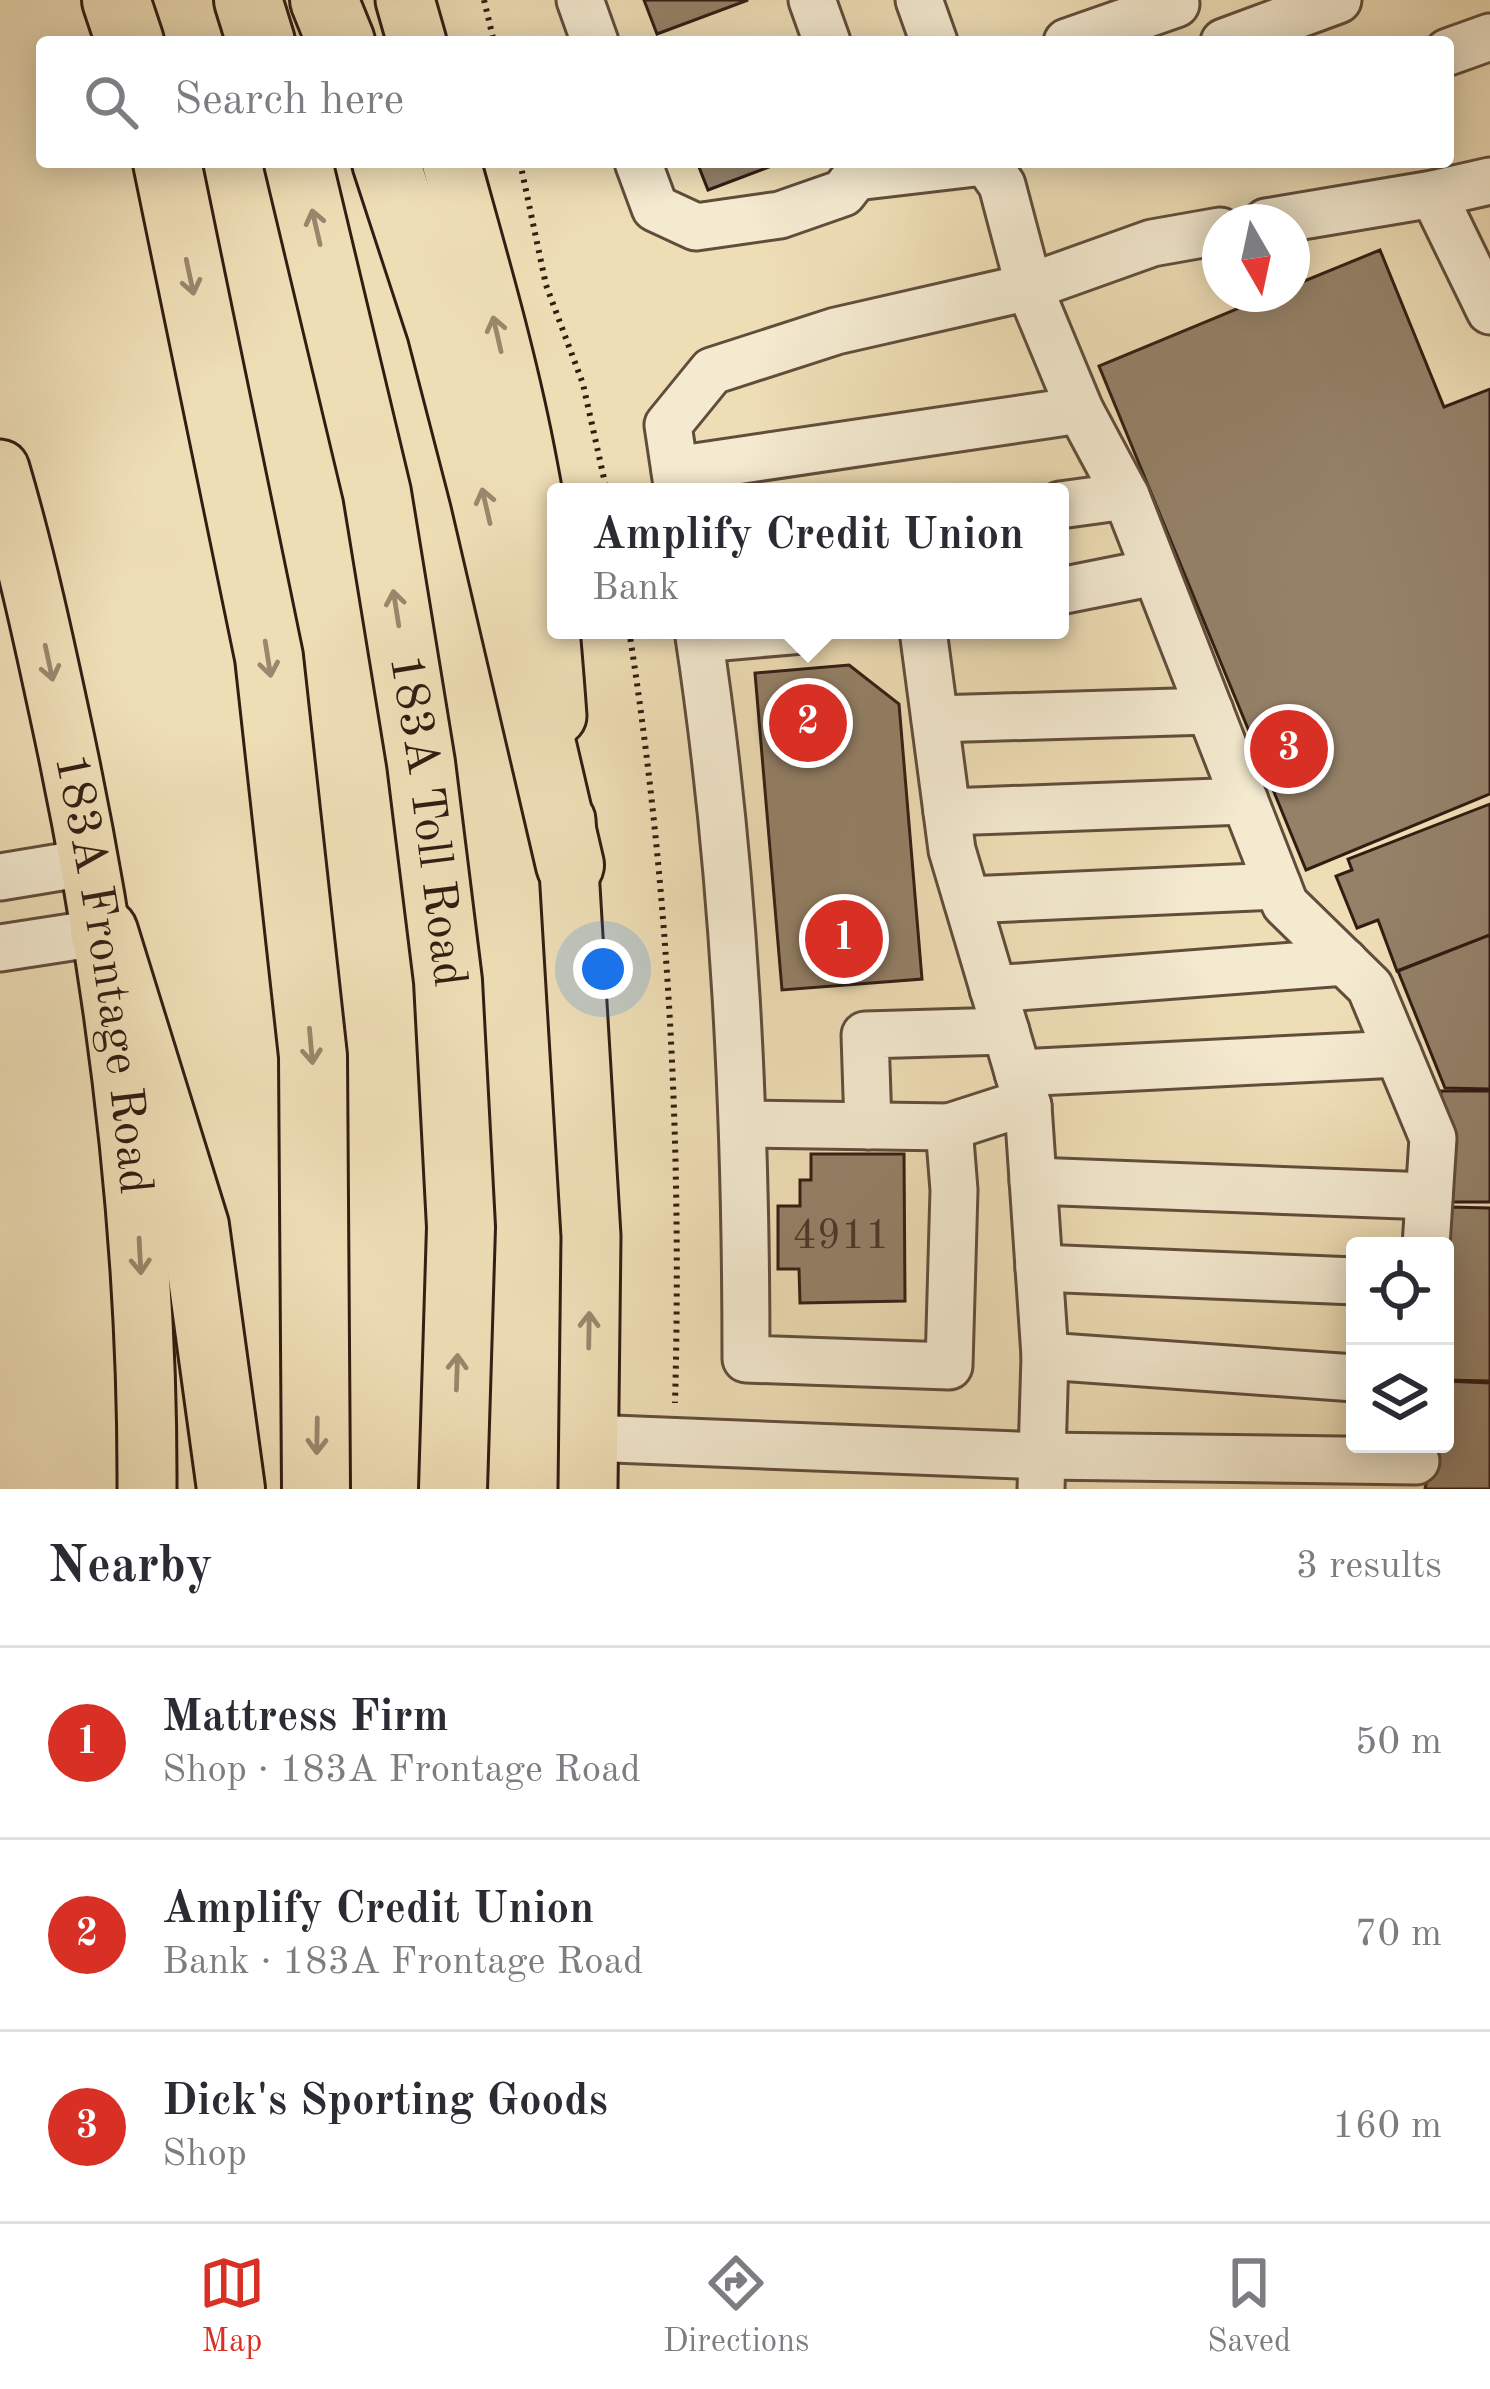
<!DOCTYPE html>
<html lang="en">
<head>
<meta charset="utf-8">
<style>
	body { margin:0; font-family:"Old Standard TT",serif; background:#f2f2f3; color:#2b2b33 }
	.controls { position:absolute; right:36px; bottom:36px; display:grid; overflow:hidden; border-radius:12px; box-shadow:0 6px 30px #0003 }
	.controls button { width:108px; height:108px; display:grid; place-items:center; padding:0; border:0; border-bottom:3px solid #e1e1e2; background:#fff; color:#2b2b33; font:60px sans-serif }
	.compass { position:absolute; left:1202px; top:204px; width:108px; height:108px; border-radius:50%; background:#fff; box-shadow:0 6px 30px #0003; rotate:171deg }
	.you { position:absolute; left:603px; top:969px; width:42px; height:42px; margin:-30px; border:9px solid #fff; border-radius:50%; background:#1a73e8; box-shadow:0 0 0 18px #1a73e833 }
	.badge { display:grid; place-items:center; width:78px; height:78px; border-radius:50%; background:#d93025; color:#fff; font-size:39px; font-weight:700 }
	.pin { position:absolute; translate:-50% -50%; border:6px solid #fff; box-shadow:0 3px 12px #0006 }
	.popup { position:absolute; left:547px; top:483px; width:522px; height:156px; box-sizing:border-box; display:grid; place-content:center; border-radius:12px; background:#fff; filter:drop-shadow(0 3px 9px #0005); font-size:39px; white-space:nowrap; color:#7c7c81 }
	.popup b { font-size:45px; color:#2b2b33 }
	.popup::after { content:''; position:absolute; left:50%; top:100%; margin-left:-24px; border:24px solid transparent; border-top-color:#fff }
	.list { margin:0; padding:0; list-style:none }
	h2 { display:flex; justify-content:space-between; align-items:center; height:156px; margin:0; padding:0 48px; font-size:51px }
	h2 small { font-size:39px; font-weight:400; color:#7c7c81 }
	.list li { display:grid; grid-template-columns:78px 1fr auto; gap:36px; align-items:center; box-sizing:border-box; height:192px; padding:0 48px; border-top:3px solid #e1e1e2 }
	.list b { display:block; font-size:45px; white-space:nowrap }
	.list p { margin:0; font-size:39px; white-space:nowrap; color:#7c7c81 }
	.list em { font-size:39px; font-style:normal; color:#7c7c81 }
	.icon { flex:none; width:66px; height:66px; fill:none; stroke:currentColor; stroke-width:2; stroke-linecap:round; stroke-linejoin:round }
	.map { position:relative; flex:none; width:1490px; height:1489px; overflow:hidden }
	.search { position:absolute; background:#fff; box-shadow:0 6px 30px #0003; left:36px; right:36px; top:36px; height:132px; display:flex; align-items:center; gap:30px; box-sizing:border-box; padding:0 42px; border-radius:12px; color:#7c7c81; font-size:45px }
	.sheet { height:732px; background:#fff }
	nav { display:flex; justify-content:space-around; align-items:center; box-sizing:border-box; height:168px; border-top:3px solid #e1e1e2; background:#fff; font-size:33px; color:#7c7c81 }
	nav a { display:grid; justify-items:center; gap:6px }
	nav .on { color:#d93025 }
	.map>svg:first-child { display:block }
	.building { fill:#948168; stroke:#331d13; stroke-width:3 }
	.lines { fill:none; stroke-linecap:round; stroke-linejoin:round }
	.minor-casing { stroke:#624d3c; stroke-width:51 }
	.major-casing { stroke:#331d13; stroke-width:63 }
	.highway-casing { stroke:#331d13; stroke-width:72 }
	.path { stroke:#331d13; stroke-width:6; stroke-dasharray:3 6; stroke-linecap:butt }
	.minor { stroke:#f4ead0; stroke-width:45 }
	.major { stroke:#eedeb6; stroke-width:57 }
	.highway { stroke:#eedeb6; stroke-width:66 }
	.oneway { stroke:#9a876d }
	.labels { text-anchor:middle; dominant-baseline:central; stroke-width:10; stroke-linejoin:round; paint-order:stroke }
	.number-label { font-size:42px; fill:#4b3628 }
	.street-label { font-size:48px; fill:#331d13; stroke:#f4ead0 }
</style>
</head>
<body>
<div class="map">
<svg width="1490" height="1489" viewBox="0 0 1490 1489">
	<rect width="100%" height="100%" fill="#eedeb6"/>
	<filter id="stains"><feTurbulence type="fractalNoise" baseFrequency=".00167" numOctaves="4"/><feColorMatrix values="0 0 0 0 .2 0 0 0 0 .09 0 0 0 0 .02 0 0 0 .5 -.17"/></filter>
	<radialGradient id="worn" r=".72"><stop offset=".6" stop-color="#630" stop-opacity="0"/><stop offset="1" stop-color="#630" stop-opacity=".3"/></radialGradient>
	<!-- building -->
	<g class="building">
		<path d="M 644,0 L 748,0 L 657,34 Z"/>
		<path d="M 697,162 L 782,162 L 708,190 Z"/>
		<path d="M 1380,250 L 1444,407 L 1490,389 L 1490,794 L 1306,870 L 1099,366 L 1273,294 L 1292,294 L 1292,286 Z"/>
		<path d="M 849,665 L 899,704 L 922,979 L 782,990 L 755,673 Z"/>
		<path d="M 1490,804 L 1490,935 L 1397,971 L 1378,920 L 1357,928 L 1336,876 L 1352,870 L 1348,859 Z"/>
		<path d="M 1490,935 L 1490,1089 L 1445,1088 L 1398,971 Z"/>
		<path d="M 1441,1091 L 1490,1091 L 1490,1202 L 1438,1202 Z"/>
		<path d="M 811,1154 L 904,1154 L 905,1301 L 800,1303 L 799,1269 L 778,1269 L 778,1206 L 800,1206 L 800,1180 L 811,1180 Z"/>
		<path d="M 1449,1207 L 1490,1208 L 1490,1381 L 1445,1380 Z"/>
		<path d="M 1445,1381 L 1490,1383 L 1490,1489 L 1425,1489 L 1426,1484 L 1418,1483 L 1420,1444 L 1445,1444 Z"/>
	</g>
	<g class="lines">
		<!-- minor casing -->
		<g class="minor-casing">
			<g id="minor">
				<path d="M 580,0 L 595,42"/>
				<path d="M 812,0 L 827,42"/>
				<path d="M 919,0 L 934,42"/>
				<path d="M 1067,42 L 1176,4"/>
				<path d="M 1224,42 L 1338,0"/>
				<path d="M 1448,52 L 1490,37"/>
				<path d="M 638,162 L 655,208 L 696,227 L 780,215 L 843,193 L 867,162"/>
				<path d="M 986,162 L 1002,185 L 1029,287 L 1080,410 L 1126,496 L 1285,904 L 1370,987 L 1433,1138 L 1426,1246"/>
				<path d="M 856,177 L 984,162"/>
				<path d="M 1433,194 L 1490,181"/>
				<path d="M 1266,222 L 1433,194 L 1490,311"/>
				<path d="M 675,470 L 1080,410"/>
				<path d="M 678,492 L 668,425 L 712,371 L 836,331 L 1029,287 L 1152,243 L 1220,231"/>
				<path d="M 1060,505 L 1126,496"/>
				<path d="M 1060,591 L 1155,572"/>
				<path d="M 698,630 C 735,872 746,1115 746,1359 L 949,1366 L 954,1190 L 949,1127 L 1008,1108 L 1028,1106"/>
				<path d="M 923,630 L 952,850 L 1028,1106 L 1045,1356 L 1355,1378"/>
				<path d="M 700,639 L 802,630"/>
				<path d="M 935,719 L 1210,711"/>
				<path d="M 947,812 L 1245,801"/>
				<path d="M 0,877 L 91,862"/>
				<path d="M 967,900 L 1278,886"/>
				<path d="M 0,948 L 104,932"/>
				<path d="M 993,989 L 1345,962"/>
				<path d="M 1018,1073 L 1398,1054"/>
				<path d="M 743,1124 L 949,1127"/>
				<path d="M 868,1126 L 865,1035 L 1006,1031"/>
				<path d="M 1033,1181 L 1429,1196"/>
				<path d="M 1039,1268 L 1355,1281"/>
				<path d="M 588,1438 L 1042,1456 L 1416,1461"/>
				<path d="M 1041,1489 L 1045,1356"/>
			</g>
		</g>
		<!-- major casing -->
		<g class="major-casing">
			<g id="major">
				<path d="M 405,0 L 417,42"/>
				<path d="M 451,162 C 479,263 509,365 528,468 C 544,549 551,634 557,716"/>
				<path id="s1" d="M 0,469 C 26,557 45,646 64,735 C 117,985 148,1234 147,1489"/>
				<path d="M 566,820 L 591,1236 L 588,1489"/>
			</g>
		</g>
		<!-- highway casing -->
		<g class="highway-casing">
			<g id="highway">
				<path d="M 116,0 L 130,42"/>
				<path d="M 248,0 L 261,42"/>
				<path d="M 324,0 L 341,42"/>
				<path d="M 167,162 L 269,657 L 313,1056 L 316,1489"/>
				<path id="s2" d="M 298,162 L 377,493 L 421,763 L 448,981 L 461,1227 L 453,1489"/>
				<path d="M 386,162 L 441,330 L 484,496 L 570,865"/>
				<path d="M 104,932 L 195,1226 L 231,1489"/>
			</g>
		</g>
		<!-- path -->
		<g class="path">
			<path d="M 484,0 L 494,42"/>
			<path d="M 520,162 L 546,285 L 583,384 L 607,492"/>
			<path d="M 629,630 C 669,885 682,1145 675,1403"/>
		</g>
		<!-- minor -->
		<use href="#minor" class="minor"/>
		<!-- major -->
		<use href="#major" class="major"/>
		<!-- highway -->
		<use href="#highway" class="highway"/>
	</g>
	<!-- one-way arrows -->
	<defs><path id="oneway-shaft" d="M-6 0H5M1.5-3L5.5 0L1.5 3" fill="none" stroke-width="1.6" stroke-linecap="round" stroke-linejoin="round" transform="scale(3)"/></defs>
	<g class="oneway">
		<use href="#oneway-shaft" transform="translate(316 227) rotate(-103)"/>
		<use href="#oneway-shaft" transform="translate(190 277) rotate(78)"/>
		<use href="#oneway-shaft" transform="translate(497 334) rotate(-103)"/>
		<use href="#oneway-shaft" transform="translate(486 506) rotate(-103)"/>
		<use href="#oneway-shaft" transform="translate(396 608) rotate(-99)"/>
		<use href="#oneway-shaft" transform="translate(268 659) rotate(81)"/>
		<use href="#oneway-shaft" transform="translate(49 663) rotate(78)"/>
		<use href="#oneway-shaft" transform="translate(311 1046) rotate(85)"/>
		<use href="#oneway-shaft" transform="translate(140 1256) rotate(87)"/>
		<use href="#oneway-shaft" transform="translate(589 1330) rotate(-89)"/>
		<use href="#oneway-shaft" transform="translate(457 1372) rotate(-88)"/>
		<use href="#oneway-shaft" transform="translate(317 1436) rotate(91)"/>
	</g>
	<g class="labels">
		<!-- number labels -->
		<g class="number-label">
			<text x="841" y="1237">4911</text>
		</g>
		<!-- street labels -->
		<g class="street-label">
			<text stroke="none"><textPath href="#s2" startOffset="672">183A Toll Road</textPath></text>
			<text stroke="none"><textPath href="#s1" startOffset="516">183A Frontage Road</textPath></text>
		</g>
	</g>
	<rect width="100%" height="100%" filter="url(#stains)"/>
	<rect width="100%" height="100%" fill="url(#worn)"/>
</svg>
<div class="controls">
<button><svg class="icon" aria-label="locate" viewBox="0 0 24 24"><circle cx="12" cy="12" r="6"/><path d="M12 2v4M12 18v4M2 12h4M18 12h4"/></svg></button>
<button><svg class="icon" aria-label="layers" viewBox="0 0 24 24"><path d="M12 4l9 5-9 5-9-5zM3 14l9 5 9-5"/></svg></button>
</div>
<svg class="compass" viewBox="-18 -18 36 36"><path d="M0-13l5 13h-10z" fill="#e53935"/><path d="M0 13l5-13h-10z" fill="#7c7c81"/></svg>
<div class="you"></div>
<div class="pin badge" style="left:844px;top:939px">1</div>
<div class="pin badge" style="left:808px;top:723px">2</div>
<div class="popup"><b>Amplify Credit Union</b>Bank</div>
<div class="pin badge" style="left:1289px;top:749px">3</div>
<div class="search"><svg class="icon" aria-label="search" viewBox="0 0 24 24"><circle cx="10" cy="10" r="6"/><path d="M15 15l6 6"/></svg>Search here</div>
</div>
<section class="sheet">
<h2>Nearby<small>3 results</small></h2>
<ul class="list">
<li><span class="badge">1</span><div><b>Mattress Firm</b><p>Shop · 183A Frontage Road</p></div><em>50 m</em></li>
<li><span class="badge">2</span><div><b>Amplify Credit Union</b><p>Bank · 183A Frontage Road</p></div><em>70 m</em></li>
<li><span class="badge">3</span><div><b>Dick's Sporting Goods</b><p>Shop</p></div><em>160 m</em></li>
</ul>
</section>
<nav>
<a class="on"><svg class="icon" aria-label="map" viewBox="0 0 24 24"><path d="M3 6l6-2 6 2 6-2v14l-6 2-6-2-6 2zM9 4v14M15 6v14"/></svg>Map</a>
<a><svg class="icon" aria-label="directions" viewBox="0 0 24 24"><path d="M12 3l9 9-9 9-9-9zM9 14v-3h6M13 9l2 2-2 2"/></svg>Directions</a>
<a><svg class="icon" aria-label="saved" viewBox="0 0 24 24"><path d="M7 4h10v16l-5-4-5 4z"/></svg>Saved</a>
</nav>
</body>
</html>
